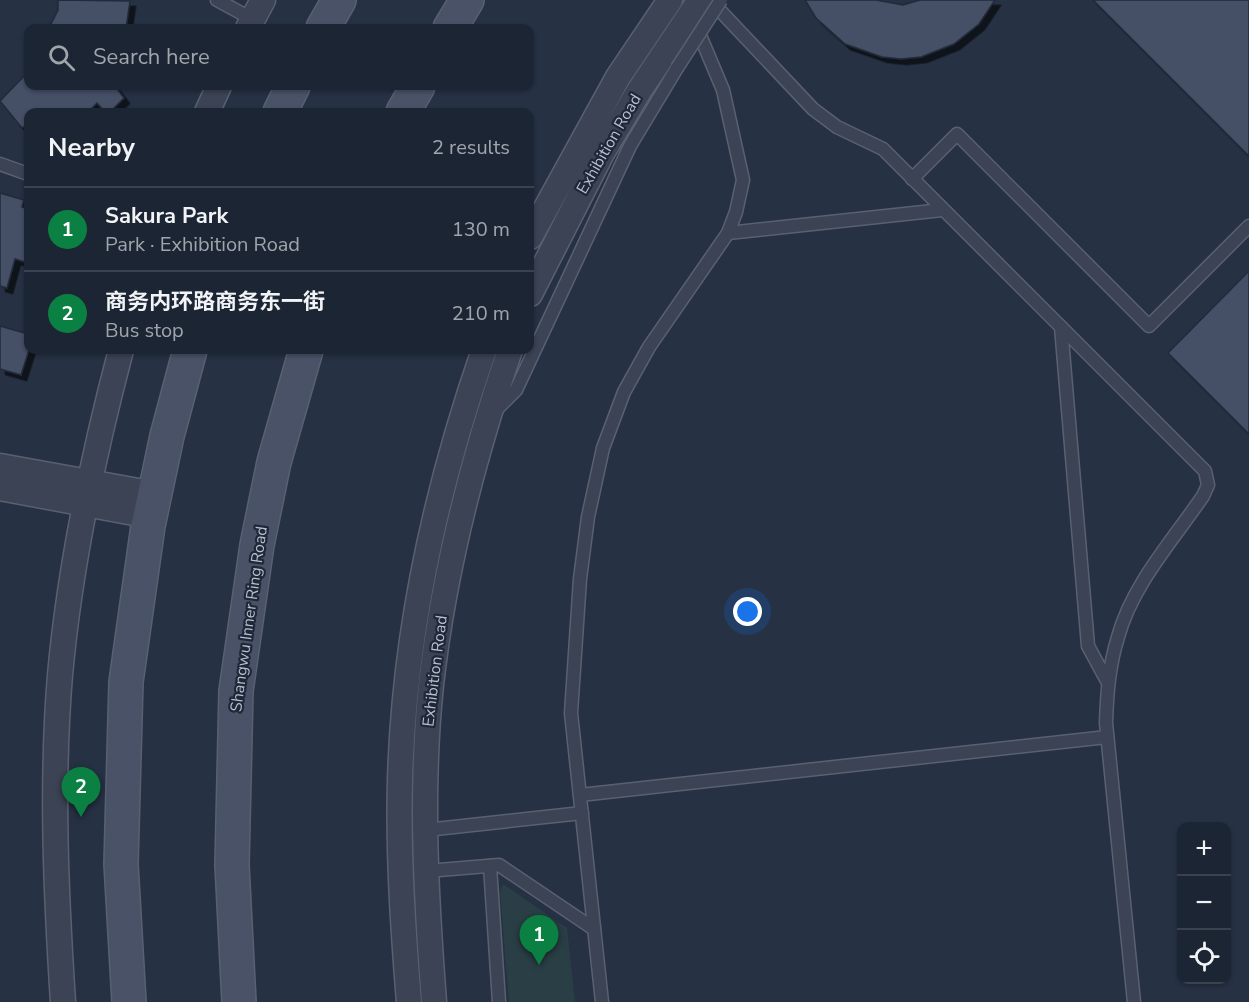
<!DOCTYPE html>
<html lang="en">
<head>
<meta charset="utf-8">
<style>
	body { margin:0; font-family:"Nunito Sans","Noto Sans SC",sans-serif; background:#29313f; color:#f1f3f6 }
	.controls { position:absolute; right:18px; bottom:18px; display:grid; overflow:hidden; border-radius:12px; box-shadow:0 2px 4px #0004 }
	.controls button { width:54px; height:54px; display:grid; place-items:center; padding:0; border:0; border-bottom:2px solid #3a424e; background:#1c2533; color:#f1f3f6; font:30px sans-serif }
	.you { position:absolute; left:748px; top:612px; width:21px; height:21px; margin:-15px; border:4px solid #fff; border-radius:50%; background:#1a73e8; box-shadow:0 0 0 9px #1a73e833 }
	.badge { display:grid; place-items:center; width:39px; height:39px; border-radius:50%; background:#0b8043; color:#fff; font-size:20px; font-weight:700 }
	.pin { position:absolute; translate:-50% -50px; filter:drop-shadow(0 2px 3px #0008) }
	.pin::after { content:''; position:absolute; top:32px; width:21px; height:18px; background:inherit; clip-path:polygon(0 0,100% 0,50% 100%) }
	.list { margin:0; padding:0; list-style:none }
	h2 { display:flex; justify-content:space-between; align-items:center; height:78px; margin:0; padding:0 24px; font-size:26px }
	h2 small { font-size:20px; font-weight:400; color:#a0a5ac }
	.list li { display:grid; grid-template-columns:39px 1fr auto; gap:18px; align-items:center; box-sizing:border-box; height:84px; padding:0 24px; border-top:2px solid #3a424e }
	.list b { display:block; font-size:22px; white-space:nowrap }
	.list p { margin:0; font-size:20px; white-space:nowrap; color:#a0a5ac }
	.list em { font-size:20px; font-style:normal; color:#a0a5ac }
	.icon { flex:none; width:33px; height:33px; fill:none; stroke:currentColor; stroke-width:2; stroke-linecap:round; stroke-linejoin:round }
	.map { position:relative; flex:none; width:1249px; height:1002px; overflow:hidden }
	.search { position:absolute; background:#1c2533; box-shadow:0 2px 4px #0004; left:24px; top:24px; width:510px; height:66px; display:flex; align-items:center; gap:15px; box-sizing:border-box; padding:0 21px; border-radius:12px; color:#a0a5ac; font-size:22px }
	.panel { position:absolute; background:#1c2533; box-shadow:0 2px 4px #0004; left:24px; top:108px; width:510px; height:246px; border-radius:12px }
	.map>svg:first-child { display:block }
	.green { fill:#293f45 }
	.building { fill:#455066; stroke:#222a3b; stroke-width:1.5; filter:url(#shadow) }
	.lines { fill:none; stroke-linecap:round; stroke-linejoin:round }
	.lane-casing { stroke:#596171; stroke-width:15 }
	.street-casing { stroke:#596171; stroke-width:27 }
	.secondary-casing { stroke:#596171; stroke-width:36 }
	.lane { stroke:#3b4354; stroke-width:12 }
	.street { stroke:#3b4354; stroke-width:24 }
	.secondary { stroke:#495267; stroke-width:33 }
	.lane-bridge-casing { stroke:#596171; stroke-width:15; stroke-linecap:butt }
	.lane-bridge { stroke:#3b4354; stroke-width:12 }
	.labels { text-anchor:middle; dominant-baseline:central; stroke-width:4.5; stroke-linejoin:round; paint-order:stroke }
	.street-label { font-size:16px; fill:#b8bfcd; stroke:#1f2839 }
</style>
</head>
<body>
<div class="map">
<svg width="1249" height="1002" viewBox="0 0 1249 1002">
	<defs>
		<filter id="shadow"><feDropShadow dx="5.5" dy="5.5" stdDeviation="0" flood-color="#0009"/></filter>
	</defs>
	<rect width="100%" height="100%" fill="#263144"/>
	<!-- green -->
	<path class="green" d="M 503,884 L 567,928 L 575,1002 L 509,1002 L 500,891 Z"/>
	<!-- building -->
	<g class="building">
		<path d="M 58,0 L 130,1 L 126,28 L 49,28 L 58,10 Z"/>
		<path d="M 805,0 L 876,0 L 903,5 L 920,0 L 995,0 L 979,24 L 954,44 L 921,57 L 901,59 L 882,57 L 845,44 L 816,18 Z"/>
		<path d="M 1093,0 L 1249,0 L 1249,156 Z"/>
		<path d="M 28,72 L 28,86 L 115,86 L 124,98 L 110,112 L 105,112 L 97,103 L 88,112 L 52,112 L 49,110 L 28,112 L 28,124 L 22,128 L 0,101 Z"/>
		<path d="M 0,193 L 24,200 L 22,207 L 28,209 L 25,223 L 28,224 L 28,263 L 15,259 L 7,288 L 0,286 Z"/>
		<path d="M 1249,271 L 1249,434 L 1168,353 Z"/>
		<path d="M 0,326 L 28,334 L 29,350 L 21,375 L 0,369 Z"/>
	</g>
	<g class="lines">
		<!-- lane casing -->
		<g class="lane-casing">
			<g id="lane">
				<path d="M 217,0 L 252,19"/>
				<path d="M 710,0 L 813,109 L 837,127 L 883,149 L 1205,471 L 1208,485 L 1203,496 C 1173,540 1132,585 1118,637 C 1109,666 1107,693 1106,723 L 1134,1002"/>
				<path d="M 0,164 L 28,174"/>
				<path d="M 912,179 L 957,134 L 1149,326 L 1249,226"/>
				<path d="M 728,233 L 942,210"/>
				<path d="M 1061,327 L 1088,646 L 1107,681"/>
				<path d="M 495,411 L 516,390 L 630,146 L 677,68"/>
				<path d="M 580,795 L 1107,737"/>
				<path d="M 426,830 L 582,813"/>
				<path d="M 490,866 L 499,1002"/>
				<path d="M 427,871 L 499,865 L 594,929"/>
				<path d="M 602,1002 L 571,713 L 580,579 L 588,517 L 603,448 L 624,392 L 649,347 L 728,233 L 736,212 L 743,180 L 723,90 L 696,26"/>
			</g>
		</g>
		<!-- street casing -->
		<g class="street-casing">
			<g id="street">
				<path d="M 248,28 L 263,0"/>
				<path d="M 207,112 L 219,86"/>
				<path d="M 530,237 L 618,77 L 670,0"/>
				<path d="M 530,294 L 602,153 L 639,91 L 700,0"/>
				<path d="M 0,466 L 155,494"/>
				<path d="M 0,488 L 150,516"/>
				<path d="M 63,1002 C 56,894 51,784 60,675 C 70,565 93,456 121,350"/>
				<path d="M 409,1002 C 403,928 398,854 400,780 C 404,633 436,488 484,350"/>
				<path d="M 434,1002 C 426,897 420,790 431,685 C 444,570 473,458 510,350"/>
			</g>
		</g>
		<!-- secondary casing -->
		<g class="secondary-casing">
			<g id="secondary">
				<path d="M 323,28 L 339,0"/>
				<path d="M 450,28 L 467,0"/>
				<path d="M 280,112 L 293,86"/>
				<path d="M 403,112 L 418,86"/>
				<path d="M 129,1002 L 121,864 L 126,682 L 148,526 L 167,436 L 190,350"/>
				<path d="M 239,1002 L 232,865 L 236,691 L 257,545 L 274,462 L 306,350"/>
			</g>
		</g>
		<!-- lane -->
		<use href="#lane" class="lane"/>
		<!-- street -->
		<use href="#street" class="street"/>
		<!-- secondary -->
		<use href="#secondary" class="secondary"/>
		<!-- lane-bridge casing -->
		<g class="lane-bridge-casing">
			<path id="lane-bridge" d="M 677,68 L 721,0"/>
		</g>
		<!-- lane-bridge -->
		<use href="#lane-bridge" class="lane-bridge"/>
	</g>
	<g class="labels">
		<!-- street labels -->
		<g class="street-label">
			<text transform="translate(609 144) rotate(-60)">Exhibition Road</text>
			<text transform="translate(249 619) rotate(-82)">Shangwu Inner Ring Road</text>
			<text transform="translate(435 671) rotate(-83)">Exhibition Road</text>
		</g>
	</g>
</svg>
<div class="controls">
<button>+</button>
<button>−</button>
<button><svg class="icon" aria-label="locate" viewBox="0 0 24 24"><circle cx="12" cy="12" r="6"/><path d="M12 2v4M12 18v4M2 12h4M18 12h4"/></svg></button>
</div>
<div class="you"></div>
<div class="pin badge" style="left:539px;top:965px">1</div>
<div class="pin badge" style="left:81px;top:817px">2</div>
<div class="search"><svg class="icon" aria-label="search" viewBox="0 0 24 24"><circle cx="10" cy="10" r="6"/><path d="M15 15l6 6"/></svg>Search here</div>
<section class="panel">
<h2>Nearby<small>2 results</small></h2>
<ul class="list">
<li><span class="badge">1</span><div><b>Sakura Park</b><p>Park · Exhibition Road</p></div><em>130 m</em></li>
<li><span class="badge">2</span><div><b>商务内环路商务东一街</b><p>Bus stop</p></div><em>210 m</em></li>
</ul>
</section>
</div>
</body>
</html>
